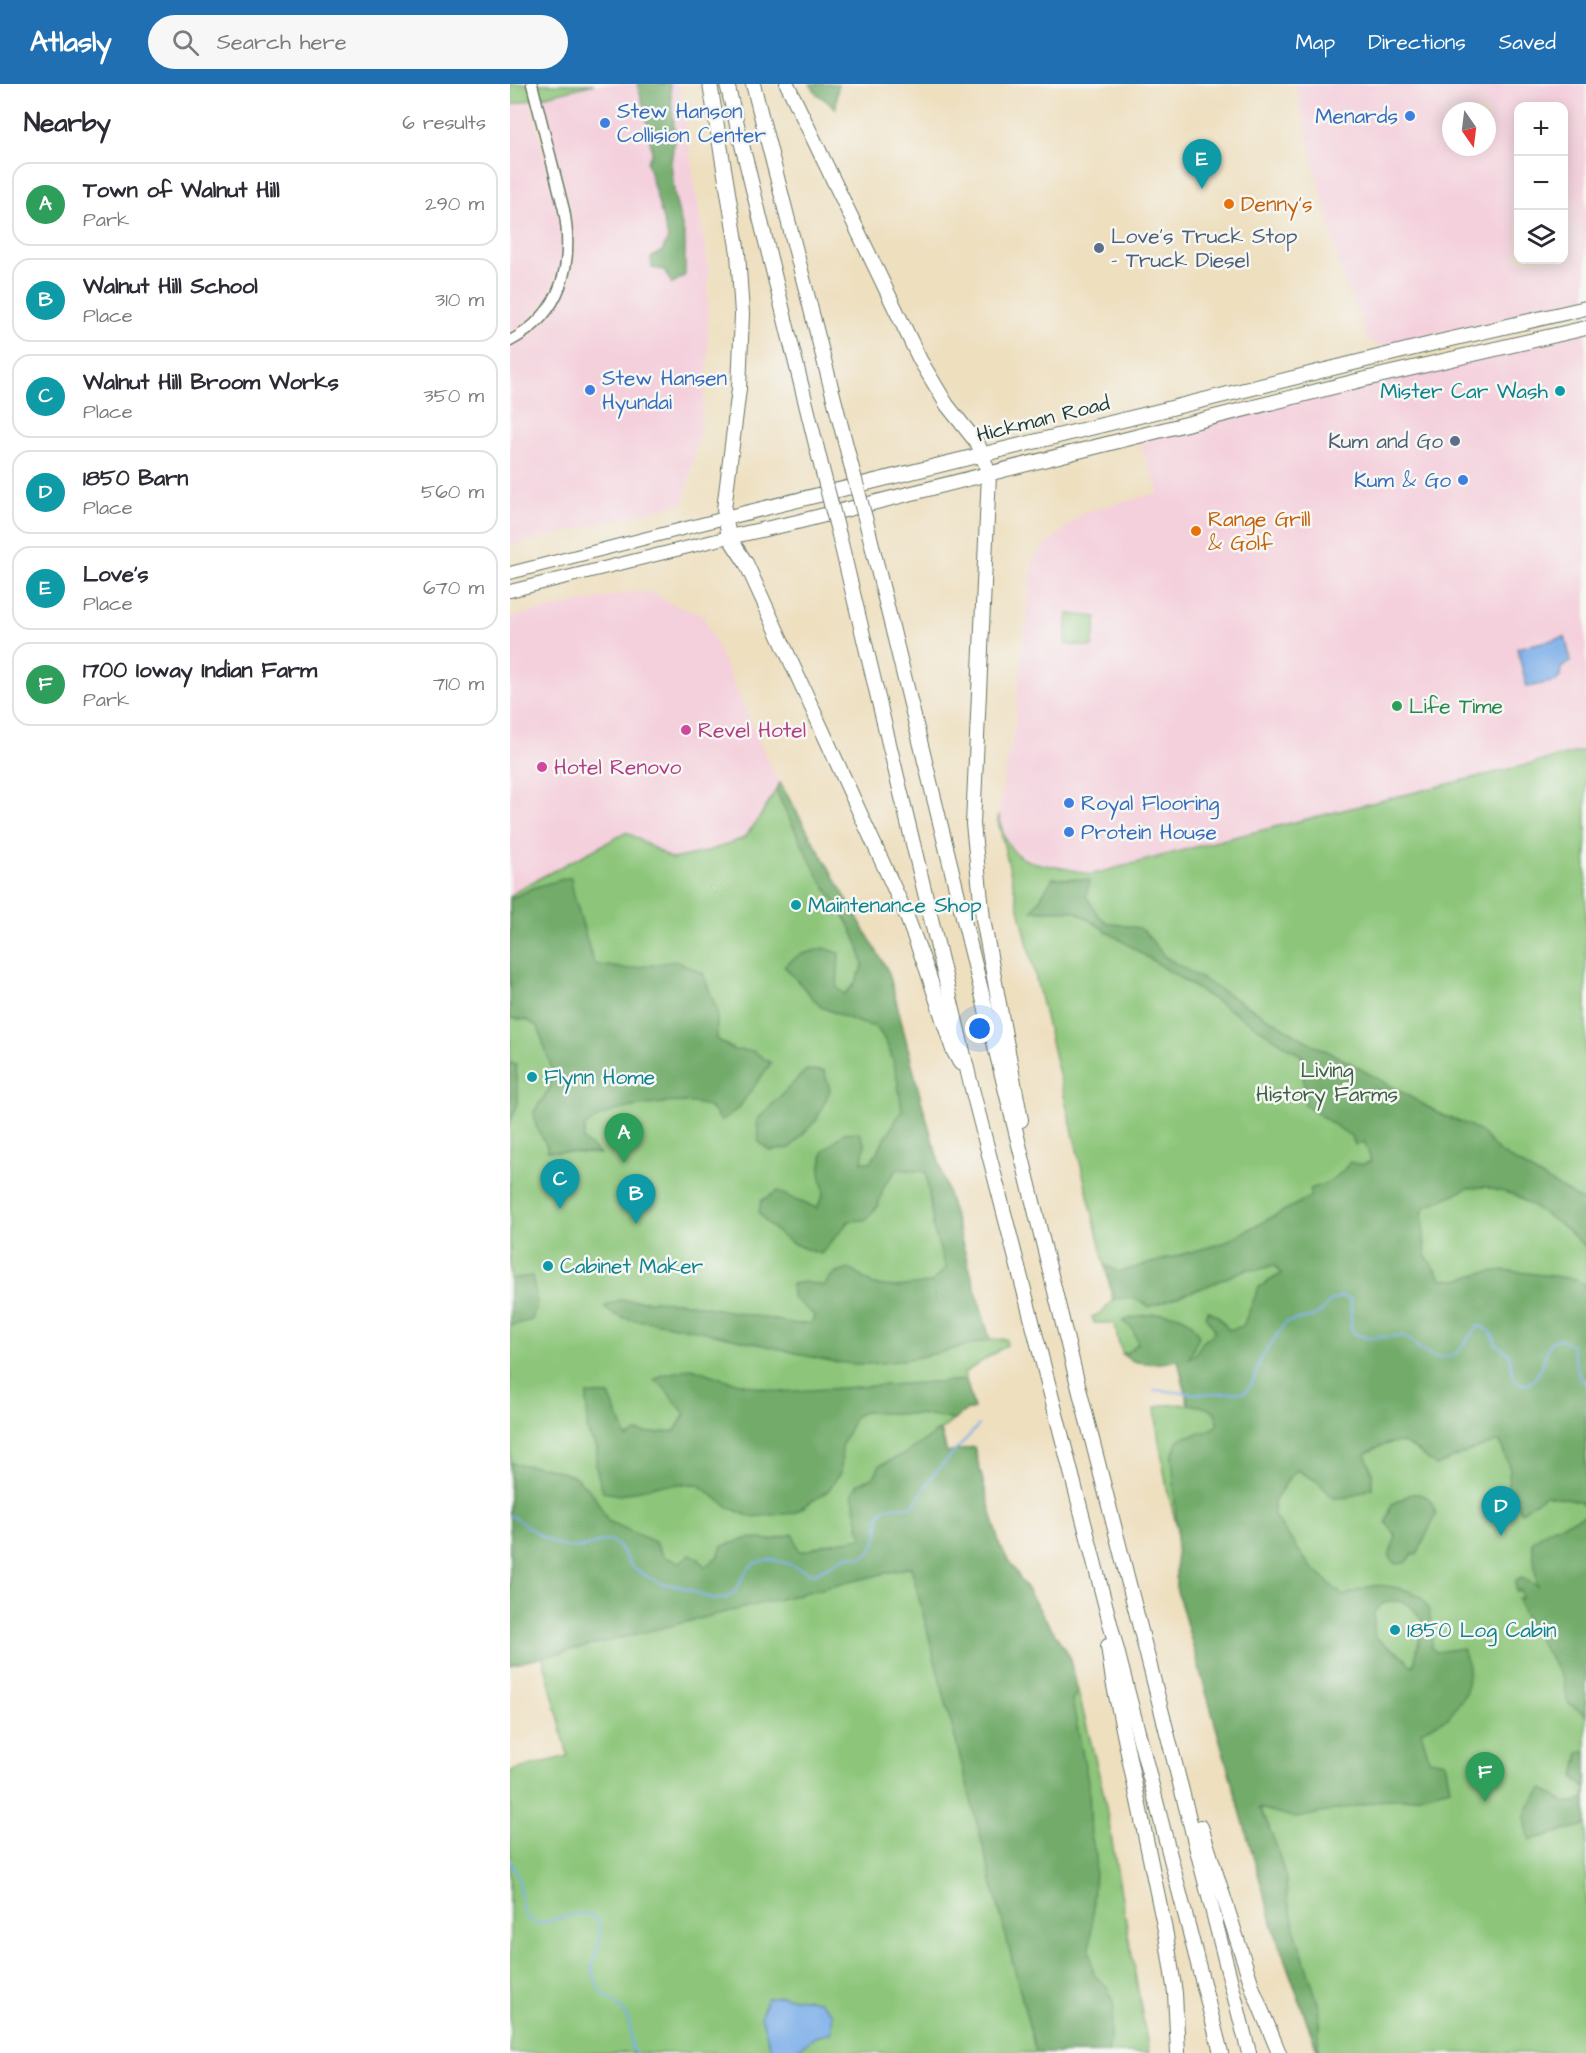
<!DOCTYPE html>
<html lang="en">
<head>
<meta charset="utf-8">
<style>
	body { margin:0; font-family:"Architects Daughter",sans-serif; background:#f7f7f7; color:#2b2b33 }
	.controls { position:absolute; right:18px; top:18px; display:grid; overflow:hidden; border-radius:12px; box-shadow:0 3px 15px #0003 }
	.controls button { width:54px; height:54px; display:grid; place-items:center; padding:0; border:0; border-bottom:2px solid #e1e1e2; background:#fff; color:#2b2b33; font:30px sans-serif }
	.compass { position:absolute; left:932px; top:18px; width:54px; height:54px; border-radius:50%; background:#fff; box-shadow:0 3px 15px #0003; rotate:166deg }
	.you { position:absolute; left:470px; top:945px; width:21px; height:21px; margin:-15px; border:4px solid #fff; border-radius:50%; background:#1a73e8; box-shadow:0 0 0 9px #1a73e833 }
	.badge { display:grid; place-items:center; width:39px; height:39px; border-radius:50%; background:#1f6fb2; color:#fff; font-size:20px; font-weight:700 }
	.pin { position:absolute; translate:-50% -50px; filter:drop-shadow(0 2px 3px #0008) }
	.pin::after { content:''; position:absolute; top:32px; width:21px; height:18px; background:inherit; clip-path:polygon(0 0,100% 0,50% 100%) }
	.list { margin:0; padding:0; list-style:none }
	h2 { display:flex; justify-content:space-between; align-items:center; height:78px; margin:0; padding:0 24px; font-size:26px }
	h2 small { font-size:20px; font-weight:400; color:#7c7c81 }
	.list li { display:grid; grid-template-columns:39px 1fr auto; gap:18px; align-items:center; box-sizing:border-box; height:84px; margin:0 12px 12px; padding:0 12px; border:2px solid #e1e1e2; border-radius:18px }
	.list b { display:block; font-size:22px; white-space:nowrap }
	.list p { margin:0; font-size:20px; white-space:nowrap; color:#7c7c81 }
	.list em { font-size:20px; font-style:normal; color:#7c7c81 }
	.icon { flex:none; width:33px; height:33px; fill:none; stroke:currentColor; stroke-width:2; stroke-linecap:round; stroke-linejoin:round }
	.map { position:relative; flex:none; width:1076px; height:1969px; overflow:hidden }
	header { display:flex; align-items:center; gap:36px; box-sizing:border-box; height:84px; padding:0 30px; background:#1f6fb2; color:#fff }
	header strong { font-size:28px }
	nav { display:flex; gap:33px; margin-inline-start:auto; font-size:21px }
	.search { width:420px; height:54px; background:#f7f7f7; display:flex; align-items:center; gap:15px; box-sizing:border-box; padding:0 21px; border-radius:33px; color:#7c7c81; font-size:22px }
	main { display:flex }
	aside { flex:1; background:#fff }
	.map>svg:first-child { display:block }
	.built { fill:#f4cfdc; fill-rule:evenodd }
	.green { fill:#8dc67a; stroke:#568257; stroke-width:1.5 }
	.forest { fill:#72ab6a; stroke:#48744f; stroke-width:1.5; fill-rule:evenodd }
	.water { fill:#7dafe9; stroke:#4e768e; stroke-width:1.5 }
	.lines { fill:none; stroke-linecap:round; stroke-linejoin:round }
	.stream { stroke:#7dafe9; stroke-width:2 }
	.secondary-casing { stroke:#677665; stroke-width:13 }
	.primary-casing { stroke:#677665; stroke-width:14 }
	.highway-casing { stroke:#677665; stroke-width:16 }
	.secondary { stroke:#fff; stroke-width:10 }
	.primary { stroke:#fff; stroke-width:12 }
	.highway { stroke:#fff; stroke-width:14 }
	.highway-bridge-casing { stroke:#677665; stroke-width:16; stroke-linecap:butt }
	.highway-bridge { stroke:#fff; stroke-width:14 }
	.shop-dot { fill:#3f7fe0; stroke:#f6f6f2; stroke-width:2 }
	.food-dot { fill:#e8710a; stroke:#f6f6f2; stroke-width:2 }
	.service-dot { fill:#5c6f8a; stroke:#f6f6f2; stroke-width:2 }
	.culture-dot { fill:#0f9aa8; stroke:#f6f6f2; stroke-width:2 }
	.leisure-dot { fill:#2e9e5b; stroke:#f6f6f2; stroke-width:2 }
	.hotel-dot { fill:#d1479c; stroke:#f6f6f2; stroke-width:2 }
	.labels { text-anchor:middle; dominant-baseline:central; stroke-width:5; stroke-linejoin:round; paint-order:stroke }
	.shop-label { font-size:21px; fill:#366cbe; stroke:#f6f6f2; text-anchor:start }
	.food-label { font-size:21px; fill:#c56008; stroke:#f6f6f2; text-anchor:start }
	.service-label { font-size:21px; fill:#4e5e75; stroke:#f6f6f2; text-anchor:start }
	.culture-label { font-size:21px; fill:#0d838f; stroke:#f6f6f2; text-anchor:start }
	.street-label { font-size:21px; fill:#1f3d34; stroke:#f6f6f2 }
	.leisure-label { font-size:21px; fill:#27864d; stroke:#f6f6f2; text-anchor:start }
	.hotel-label { font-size:21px; fill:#b23c85; stroke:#f6f6f2; text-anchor:start }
	.park-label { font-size:21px; fill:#3a5f46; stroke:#f6f6f2 }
</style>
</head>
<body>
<header>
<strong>Atlasly</strong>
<div class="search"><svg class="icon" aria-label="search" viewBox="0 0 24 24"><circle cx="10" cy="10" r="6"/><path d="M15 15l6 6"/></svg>Search here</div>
<nav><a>Map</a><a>Directions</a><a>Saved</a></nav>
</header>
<main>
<aside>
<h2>Nearby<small>6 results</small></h2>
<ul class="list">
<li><span class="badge" style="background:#2e9e5b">A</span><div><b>Town of Walnut Hill</b><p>Park</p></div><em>290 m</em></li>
<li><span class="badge" style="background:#0f9aa8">B</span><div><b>Walnut Hill School</b><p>Place</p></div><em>310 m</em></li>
<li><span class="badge" style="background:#0f9aa8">C</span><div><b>Walnut Hill Broom Works</b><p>Place</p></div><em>350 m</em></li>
<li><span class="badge" style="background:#0f9aa8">D</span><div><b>1850 Barn</b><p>Place</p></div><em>560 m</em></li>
<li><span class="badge" style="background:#0f9aa8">E</span><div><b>Love's</b><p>Place</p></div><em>670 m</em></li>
<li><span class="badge" style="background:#2e9e5b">F</span><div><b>1700 Ioway Indian Farm</b><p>Park</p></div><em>710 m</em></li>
</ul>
</aside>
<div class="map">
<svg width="1076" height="1969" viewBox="0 0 1076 1969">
	<rect width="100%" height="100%" fill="#f6f6f2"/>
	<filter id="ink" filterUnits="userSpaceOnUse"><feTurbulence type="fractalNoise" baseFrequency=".0167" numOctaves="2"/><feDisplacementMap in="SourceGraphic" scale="12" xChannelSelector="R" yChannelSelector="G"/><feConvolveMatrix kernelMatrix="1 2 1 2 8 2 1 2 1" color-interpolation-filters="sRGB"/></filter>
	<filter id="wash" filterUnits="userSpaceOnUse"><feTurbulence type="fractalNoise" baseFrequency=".008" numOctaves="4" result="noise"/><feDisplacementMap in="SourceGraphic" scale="24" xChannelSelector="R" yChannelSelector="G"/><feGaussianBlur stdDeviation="1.35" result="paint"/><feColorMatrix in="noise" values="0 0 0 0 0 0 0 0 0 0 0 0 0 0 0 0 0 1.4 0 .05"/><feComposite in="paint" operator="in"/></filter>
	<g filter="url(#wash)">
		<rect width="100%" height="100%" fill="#eedfbf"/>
		<!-- built -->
		<g class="built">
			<path d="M 84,0 L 169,0 L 198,184 L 198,278 L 191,340 L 174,419 L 0,462 L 0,263 L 21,251 L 45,226 L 61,193 L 65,165 L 61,128 L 32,13 Z"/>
			<path d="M 785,0 L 1076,0 L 1076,216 L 877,262 L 869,262 L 862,259 L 858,255 L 829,181 ZM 1054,22 L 1054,176 L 1008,176 L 1008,22 ZM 941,27 L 977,27 L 977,63 L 941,63 Z"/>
			<path d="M 20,16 L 51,139 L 53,166 L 49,187 L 37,215 L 18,237 L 0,249 L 0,21 Z"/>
			<path d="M 1076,245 L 1076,666 L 704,758 L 580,791 L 564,786 L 521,779 L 500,764 L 491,746 L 489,731 L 494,692 L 505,645 L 507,612 L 523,476 L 536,461 L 574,428 L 649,409 L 627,351 Z"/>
			<path d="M 121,508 L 142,509 L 164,521 L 193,532 L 259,679 L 270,699 L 248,736 L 234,754 L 196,768 L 162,775 L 147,766 L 71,771 L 11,804 L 0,813 L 0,533 Z"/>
		</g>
		<!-- green -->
		<g class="green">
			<path d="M 0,0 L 84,0 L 0,21 Z"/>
			<path d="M 558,530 L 587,533 L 582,563 L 555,560 Z"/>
			<path d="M 1076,666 L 1076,1969 L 808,1969 L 765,1848 L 666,1503 L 667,1444 L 657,1404 L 648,1351 L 645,1324 L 653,1321 L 678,1320 L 668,1276 C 655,1278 623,1283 614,1271 C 608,1263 607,1249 604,1239 L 584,1239 L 582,1233 L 593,1228 L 603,1215 L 488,737 L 489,731 C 498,793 537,774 580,791 L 704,758 Z"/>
			<path d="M 270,699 L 379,889 L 411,1016 L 480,1256 L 496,1255 L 497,1261 L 454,1289 L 464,1325 L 455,1327 L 431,1346 L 437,1369 L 464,1363 L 490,1463 L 559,1572 L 593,1706 L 639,1969 L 0,1969 L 0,1687 L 58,1672 L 33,1573 L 0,1581 L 0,813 L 11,804 L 117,748 L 162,775 L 196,768 L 234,754 L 248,736 Z"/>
		</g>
		<!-- forest -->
		<g class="forest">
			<path d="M 127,0 L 160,0 L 165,51 L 161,79 L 165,114 L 175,154 L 175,191 L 162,200 L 154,186 L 142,184 L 141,174 L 152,167 L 158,154 L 137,78 L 142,69 L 135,27 Z"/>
			<path d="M 300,0 L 328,0 L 326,24 L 307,10 Z"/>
			<path d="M 270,699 L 379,889 L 411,1016 L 480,1256 C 436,1266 391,1281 346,1280 C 320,1279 294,1271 270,1265 C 230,1256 190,1246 149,1239 C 131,1236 107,1237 94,1223 L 109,1216 L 170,1218 L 287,1240 L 302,1239 L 304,1231 L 282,1213 L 282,1200 L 295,1198 L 314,1202 L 323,1190 L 340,1185 L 364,1201 L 386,1203 L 421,1199 L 436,1184 L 424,1148 L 416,1088 L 388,1085 L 374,1102 L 368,1122 L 356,1136 L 339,1137 L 311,1170 C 281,1161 269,1154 249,1129 L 251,1117 L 268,1107 L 288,1117 L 307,1124 L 314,1108 L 310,1089 L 313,1068 L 334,1049 L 349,1048 L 355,1060 L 352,1078 L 361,1078 L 392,1026 C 387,996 386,968 366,943 L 350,939 L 311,923 L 274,882 L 289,871 L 314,864 L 329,869 L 327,904 L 335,910 L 345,899 L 353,881 L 349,863 L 339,840 L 307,790 L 271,718 L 266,705 Z"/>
			<path d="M 61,793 L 63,807 L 84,880 L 117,885 L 166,877 L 193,889 L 207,927 L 207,955 L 224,966 L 243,967 L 261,979 L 228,1025 L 211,1037 C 207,1032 203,1025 198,1023 C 178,1012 112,1023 91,1032 C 86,1034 80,1039 75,1042 L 73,1056 L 90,1070 L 37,1067 L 37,1062 L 26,1042 L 24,1028 L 40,1004 L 42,985 L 28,943 L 17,936 L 0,934 L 0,815 L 25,803 Z"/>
			<path d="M 543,794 L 580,796 L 576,812 L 588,831 L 598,839 L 629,844 L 635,848 L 655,873 L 800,959 L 833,975 L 932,1031 L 961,1042 L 973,1050 L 989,1068 L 1076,1119 L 1076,1163 L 1050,1140 L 1005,1111 L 975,1103 L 958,1104 L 915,1123 L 912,1130 L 916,1172 L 932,1195 L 947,1196 L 971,1189 L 993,1186 L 1066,1195 L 1076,1202 L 1076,1423 L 1069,1417 L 1035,1411 L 1012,1428 L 997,1405 L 1000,1386 L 990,1357 L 949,1371 L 926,1382 C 896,1357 892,1350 855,1370 L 862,1388 L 862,1404 L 840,1413 L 824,1414 L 808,1398 L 787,1386 L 779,1394 L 764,1418 L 764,1432 L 800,1482 L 833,1512 C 860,1501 866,1498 895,1506 C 906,1509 912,1512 917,1522 C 923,1535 921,1551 922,1564 L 926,1568 L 952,1564 L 959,1582 L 956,1609 L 938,1634 L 911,1647 L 919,1675 L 935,1678 L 940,1704 L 898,1715 L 880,1715 L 787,1734 L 749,1724 L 756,1736 L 766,1761 L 776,1795 L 777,1812 L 787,1853 L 810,1925 L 808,1967 L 765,1848 L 666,1503 L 667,1444 L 662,1372 L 668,1356 C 683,1348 695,1352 708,1340 L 705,1328 L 694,1323 L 679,1320 L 668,1276 C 651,1280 626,1283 612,1270 L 617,1269 L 628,1259 L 622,1244 L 612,1237 C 636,1229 678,1220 689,1252 L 679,1274 L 685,1270 L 693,1258 L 704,1249 L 704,1244 L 695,1232 L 698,1226 L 707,1231 L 719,1246 L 733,1242 L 749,1203 L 771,1190 L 764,1181 L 748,1186 L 737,1185 L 697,1202 L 639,1223 C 628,1212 618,1214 603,1215 L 595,1181 L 609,1188 L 713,1159 L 800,1113 L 800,1105 C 818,1100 828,1094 840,1078 L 851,1081 L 861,1077 L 855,1058 L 845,1061 L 842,1053 L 795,1021 L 792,972 L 565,827 L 522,827 ZM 881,1517 C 900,1517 904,1524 913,1539 L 904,1581 L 900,1581 C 891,1565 877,1567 864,1551 L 864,1528 L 872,1520 Z"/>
			<path d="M 0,978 L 6,981 L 8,1019 L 0,1039 Z"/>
			<path d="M 296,986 L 314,987 L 320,1006 L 307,1035 L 280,1064 L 260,1067 L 249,1058 L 247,1036 Z"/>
			<path d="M 22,1192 L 27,1219 L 22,1236 L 0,1242 L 0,1195 Z"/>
			<path d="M 182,1284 L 213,1295 L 269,1308 L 456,1296 L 464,1325 L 455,1327 L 444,1336 L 420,1331 L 354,1328 L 345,1332 L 332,1361 L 331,1388 L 318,1407 L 284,1429 L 241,1433 L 220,1424 L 187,1400 L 149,1401 L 111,1411 L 93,1408 L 86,1384 L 87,1364 L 77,1347 L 77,1310 L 99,1311 L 117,1354 L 126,1348 L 146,1349 L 165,1347 L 175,1330 L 151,1300 L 144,1296 L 153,1291 Z"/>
			<path d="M 430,1346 L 437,1369 L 464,1363 L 490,1463 L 559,1572 L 568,1608 L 562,1616 L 579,1702 L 581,1755 L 586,1771 L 580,1868 L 584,1891 L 598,1904 L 604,1922 L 598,1969 L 526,1969 L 401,1483 L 0,1581 L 0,1379 L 39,1384 L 66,1393 L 84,1411 L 98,1437 L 145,1458 L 154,1473 L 170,1478 L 180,1470 L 189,1475 L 195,1483 L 208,1472 L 212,1462 L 239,1454 L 261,1456 L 283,1450 L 289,1467 L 296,1467 L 316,1460 L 352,1454 L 342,1409 L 348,1400 L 364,1393 L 370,1381 L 394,1370 Z"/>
			<path d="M 901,1410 C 919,1409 921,1415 926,1430 L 907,1471 L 902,1470 L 895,1479 L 885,1480 L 879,1473 L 886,1452 L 876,1438 L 882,1420 Z"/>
			<path d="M 1076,1431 L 1076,1631 L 1058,1619 L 1053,1595 L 1016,1535 L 1008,1515 L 1012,1514 L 1010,1506 L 1006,1507 L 1005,1497 L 1012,1494 L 1027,1502 L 1022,1458 L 1038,1446 Z"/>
			<path d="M 1076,1667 L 1076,1741 L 1020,1756 C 1011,1725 1014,1730 1032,1705 C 1051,1712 1051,1727 1074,1714 L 1076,1705 L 1064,1693 L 1069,1669 Z"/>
		</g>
		<!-- water -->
		<g class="water">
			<path d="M 1055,553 L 1061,577 L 1051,584 L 1050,593 L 1046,597 L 1017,603 L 1007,564 Z"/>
			<path d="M 271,1912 L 309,1917 L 323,1930 L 321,1949 L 305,1953 L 282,1969 L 262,1969 L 251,1932 L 257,1914 Z"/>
		</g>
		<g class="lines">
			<!-- stream -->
			<g class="stream">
				<path d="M 644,1306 L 688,1310 L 735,1308 C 743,1299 749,1288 750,1276 L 776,1238 L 804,1232 L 811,1228 L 821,1217 L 832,1212 L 841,1216 L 841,1243 L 844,1249 L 856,1254 L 893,1252 L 905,1259 L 908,1264 L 924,1273 L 933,1273 L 944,1271 L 949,1267 L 967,1243 L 970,1242 L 981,1248 L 986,1260 L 999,1270 L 1004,1296 L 1015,1301 C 1033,1295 1032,1272 1041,1258 L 1050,1254 L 1061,1261 L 1069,1293 L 1076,1299"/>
				<path d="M 0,1431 C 24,1445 42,1467 71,1463 C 80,1462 90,1458 99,1456 C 111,1463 110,1465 117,1476 C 124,1487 139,1494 151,1499 C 157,1501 163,1501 169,1502 C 184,1506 201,1520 218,1513 C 234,1506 229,1479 256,1476 C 269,1474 291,1486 304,1490 L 339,1471 L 352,1474 C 369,1466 369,1446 369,1430 L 377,1423 L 404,1422 L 422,1392 L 469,1341"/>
				<path d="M 0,1776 L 9,1794 L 12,1824 L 17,1835 L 28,1840 L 69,1829 L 79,1831 L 88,1836 L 90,1856 L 82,1881 L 84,1892 L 90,1907 L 114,1927 L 120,1941 L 121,1964 L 126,1969"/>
			</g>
		</g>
	</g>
	<g filter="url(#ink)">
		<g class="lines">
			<!-- secondary casing -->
			<g class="secondary-casing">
				<path id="secondary" d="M 0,257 C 52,230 64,180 54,126 L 22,0"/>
			</g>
			<!-- primary casing -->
			<g class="primary-casing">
				<g id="primary">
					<path d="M 0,489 L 215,434"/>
					<path d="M 0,507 L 219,453"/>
				</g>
			</g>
			<!-- highway casing -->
			<g class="highway-casing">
				<g id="highway">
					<path d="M 200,0 L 228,169 L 232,230 L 229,305 L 214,425 L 219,453 L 236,479 L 395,828 L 417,886 L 443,966 L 450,979"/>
					<path d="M 217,0 L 312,385"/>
					<path d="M 243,0 L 340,377"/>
					<path d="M 277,0 L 410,276 L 437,321 L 468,360 L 479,390 L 463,740 L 473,835 L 511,1036"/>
					<path d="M 215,434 L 933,257 L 1076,224"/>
					<path d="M 358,445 L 566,1293 L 739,1969"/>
					<path d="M 329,451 L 460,997 L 711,1969"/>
					<path d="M 219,453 L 287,438 L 851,296 L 1076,244"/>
					<path d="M 598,1562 L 603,1597 L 656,1851 L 665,1909 L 668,1969"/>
					<path d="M 691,1743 L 744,1908 L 769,1969"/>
				</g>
			</g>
			<!-- secondary -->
			<use href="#secondary" class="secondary"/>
			<!-- primary -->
			<use href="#primary" class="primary"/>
			<!-- highway -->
			<use href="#highway" class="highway"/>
			<!-- highway-bridge casing -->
			<g class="highway-bridge-casing">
				<g id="highway-bridge">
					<path d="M 340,377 L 358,445"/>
					<path d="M 312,385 L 329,451"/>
				</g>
			</g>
			<!-- highway-bridge -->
			<use href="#highway-bridge" class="highway-bridge"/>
		</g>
	</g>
	<!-- markers -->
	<g class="shop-dot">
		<circle cx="900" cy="32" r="6"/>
		<circle cx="95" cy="39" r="6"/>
		<circle cx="80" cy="306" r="6"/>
		<circle cx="953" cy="396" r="6"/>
		<circle cx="559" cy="719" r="6"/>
		<circle cx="559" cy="748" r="6"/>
	</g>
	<g class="food-dot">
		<circle cx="719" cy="120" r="6"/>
		<circle cx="686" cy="447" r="6"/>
	</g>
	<g class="service-dot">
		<circle cx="589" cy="164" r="6"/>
		<circle cx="945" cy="357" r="6"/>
	</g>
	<g class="culture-dot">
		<circle cx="1050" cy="307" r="6"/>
		<circle cx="286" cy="821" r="6"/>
		<circle cx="22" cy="993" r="6"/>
		<circle cx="38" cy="1182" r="6"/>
		<circle cx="885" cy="1546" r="6"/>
	</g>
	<circle class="leisure-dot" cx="887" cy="622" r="6"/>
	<g class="hotel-dot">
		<circle cx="176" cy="646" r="6"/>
		<circle cx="32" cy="683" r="6"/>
	</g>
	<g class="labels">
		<!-- shop labels -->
		<g class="shop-label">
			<text x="107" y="27">Stew Hanson<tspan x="107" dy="24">Collision Center</tspan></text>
			<text x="888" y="32" text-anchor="end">Menards</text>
			<text x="92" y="294">Stew Hansen<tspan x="92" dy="24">Hyundai</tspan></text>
			<text x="941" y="396" text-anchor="end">Kum &amp; Go</text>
			<text x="571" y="719">Royal Flooring</text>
			<text x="571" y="748">Protein House</text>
		</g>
		<!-- food labels -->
		<g class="food-label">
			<text x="731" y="120">Denny's</text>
			<text x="698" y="435">Range Grill<tspan x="698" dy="24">&amp; Golf</tspan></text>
		</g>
		<!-- service labels -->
		<g class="service-label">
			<text x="601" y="152">Love's Truck Stop<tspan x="601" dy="24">- Truck Diesel</tspan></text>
			<text x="933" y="357" text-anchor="end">Kum and Go</text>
		</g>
		<!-- culture labels -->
		<g class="culture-label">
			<text x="1038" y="307" text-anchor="end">Mister Car Wash</text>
			<text x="298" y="821">Maintenance Shop</text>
			<text x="34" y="993">Flynn Home</text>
			<text x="50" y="1182">Cabinet Maker</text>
			<text x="897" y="1546">1850 Log Cabin</text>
		</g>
		<!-- street labels -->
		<g class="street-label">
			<text transform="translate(533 335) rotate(-14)">Hickman Road</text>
		</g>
		<!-- leisure labels -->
		<g class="leisure-label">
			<text x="899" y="622">Life Time</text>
		</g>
		<!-- hotel labels -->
		<g class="hotel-label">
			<text x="188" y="646">Revel Hotel</text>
			<text x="44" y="683">Hotel Renovo</text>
		</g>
		<!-- park labels -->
		<g class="park-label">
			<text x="817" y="986">Living<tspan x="817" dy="24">History Farms</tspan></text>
		</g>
	</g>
</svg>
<div class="controls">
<button>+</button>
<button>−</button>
<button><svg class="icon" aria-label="layers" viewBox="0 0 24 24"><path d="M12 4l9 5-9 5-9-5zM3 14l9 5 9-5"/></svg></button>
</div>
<svg class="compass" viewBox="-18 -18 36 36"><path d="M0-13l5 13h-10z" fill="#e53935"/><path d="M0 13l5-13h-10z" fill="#7c7c81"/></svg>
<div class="you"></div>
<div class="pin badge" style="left:114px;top:1079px;background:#2e9e5b">A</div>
<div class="pin badge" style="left:126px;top:1140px;background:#0f9aa8">B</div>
<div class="pin badge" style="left:50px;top:1125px;background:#0f9aa8">C</div>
<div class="pin badge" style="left:991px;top:1452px;background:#0f9aa8">D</div>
<div class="pin badge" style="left:692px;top:105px;background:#0f9aa8">E</div>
<div class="pin badge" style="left:975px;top:1718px;background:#2e9e5b">F</div>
</div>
</main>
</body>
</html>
